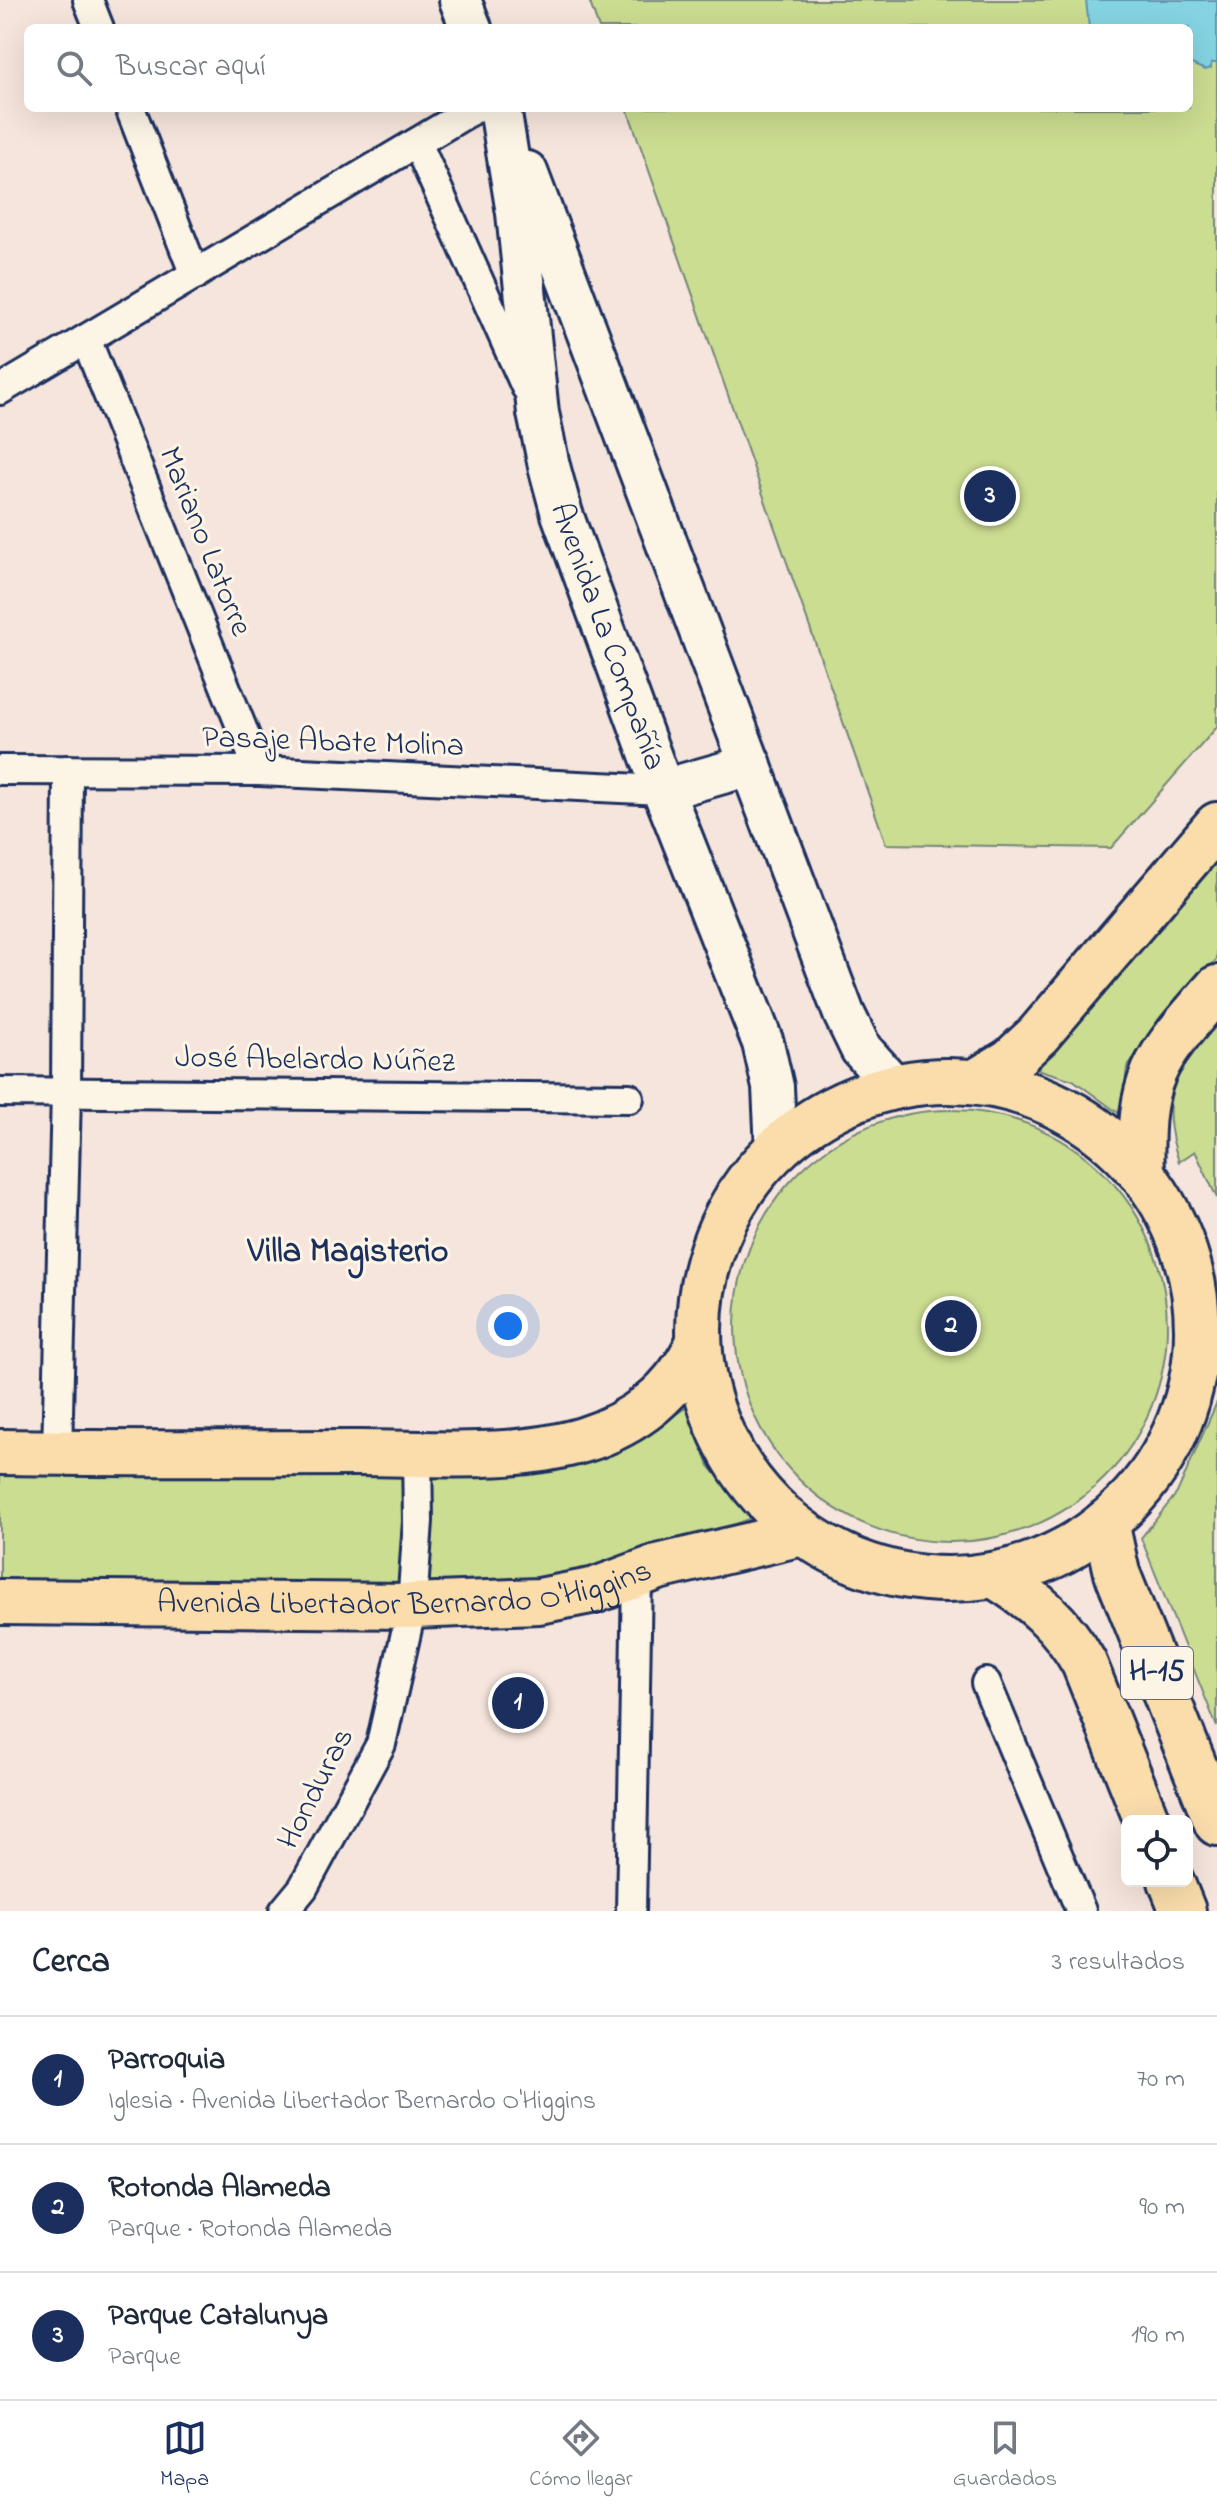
<!DOCTYPE html>
<html lang="es">
<head>
<meta charset="utf-8">
<style>
	body { margin:0; font-family:"Indie Flower",sans-serif; background:#f6f6f7; color:#1f2937 }
	.controls { position:absolute; right:24px; bottom:24px; display:grid; overflow:hidden; border-radius:12px; box-shadow:0 8px 32px #0002 }
	.controls button { width:72px; height:72px; display:grid; place-items:center; padding:0; border:0; border-bottom:2px solid #e0e1e3; background:#fff; color:#1f2937; font:40px sans-serif }
	.you { position:absolute; left:508px; top:1326px; width:28px; height:28px; margin:-20px; border:6px solid #fff; border-radius:50%; background:#1a73e8; box-shadow:0 0 0 12px #1a73e833 }
	.badge { display:grid; place-items:center; width:52px; height:52px; border-radius:50%; background:#1b2f5e; color:#fff; font-size:26px; font-weight:700 }
	.pin { position:absolute; translate:-50% -50%; border:4px solid #fff; box-shadow:0 2px 8px #0006 }
	.list { margin:0; padding:0; list-style:none }
	h2 { display:flex; justify-content:space-between; align-items:center; height:104px; margin:0; padding:0 32px; font-size:34px }
	h2 small { font-size:26px; font-weight:400; color:#747a83 }
	.list li { display:grid; grid-template-columns:52px 1fr auto; gap:24px; align-items:center; box-sizing:border-box; height:128px; padding:0 32px; border-top:2px solid #e0e1e3 }
	.list b { display:block; font-size:30px; white-space:nowrap }
	.list p { margin:0; font-size:26px; white-space:nowrap; color:#747a83 }
	.list em { font-size:26px; font-style:normal; color:#747a83 }
	.icon { flex:none; width:44px; height:44px; fill:none; stroke:currentColor; stroke-width:2; stroke-linecap:round; stroke-linejoin:round }
	.map { position:relative; flex:none; width:1217px; height:1911px; overflow:hidden }
	.search { position:absolute; background:#fff; box-shadow:0 8px 32px #0002; left:24px; right:24px; top:24px; height:88px; display:flex; align-items:center; gap:20px; box-sizing:border-box; padding:0 28px; border-radius:12px; color:#747a83; font-size:30px }
	.sheet { height:488px; background:#fff }
	nav { display:flex; justify-content:space-around; align-items:center; box-sizing:border-box; height:112px; border-top:2px solid #e0e1e3; background:#fff; font-size:22px; color:#747a83 }
	nav a { display:grid; justify-items:center; gap:4px }
	nav .on { color:#1b2f5e }
	.map>svg:first-child { display:block }
	.green { fill:#cbdd91; stroke:#738678; stroke-width:2 }
	.water { fill:#85d4e3; stroke:#5b92ae; stroke-width:2 }
	.lines { fill:none; stroke-linecap:round; stroke-linejoin:round }
	.minor-casing { stroke:#1b2f5e; stroke-width:34 }
	.secondary-casing { stroke:#1b2f5e; stroke-width:46 }
	.primary-casing { stroke:#1b2f5e; stroke-width:50 }
	.minor { stroke:#fcf5e5; stroke-width:28 }
	.secondary { stroke:#fcf5e5; stroke-width:40 }
	.primary { stroke:#faddab; stroke-width:44 }
	.labels { text-anchor:middle; dominant-baseline:central; stroke-width:6; stroke-linejoin:round; paint-order:stroke }
	.shield { fill:#fcf5e5; stroke:#5e6a86; stroke-width:2 }
	.shield-label { font-size:30px; font-weight:bold; fill:#1b2f5e }
	.street-label { font-size:32px; fill:#1b2f5e; stroke:#fcf5e5 }
	.neighbourhood-label { font-size:34px; font-weight:bold; fill:#1b2f5e; stroke:#fcf5e5 }
</style>
</head>
<body>
<div class="map">
<svg width="1217" height="1911" viewBox="0 0 1217 1911">
	<rect width="100%" height="100%" fill="#f6e5dc"/>
	<filter id="ink" filterUnits="userSpaceOnUse"><feTurbulence type="fractalNoise" baseFrequency=".0125" numOctaves="2"/><feDisplacementMap in="SourceGraphic" scale="16" xChannelSelector="R" yChannelSelector="G"/><feConvolveMatrix kernelMatrix="1 2 1 2 8 2 1 2 1" color-interpolation-filters="sRGB"/></filter>
	<g filter="url(#ink)">
		<!-- green -->
		<g class="green">
			<path d="M 589,0 L 1217,0 L 1217,727 L 1111,848 L 886,844 L 627,108 L 1189,108 L 1189,28 L 599,28 Z"/>
			<path d="M 1217,851 L 1217,959 L 1143,1043 L 1127,1068 L 1121,1115 L 1073,1080 L 1030,1067 Z"/>
			<path d="M 1217,1019 L 1217,1198 L 1195,1151 L 1179,1162 C 1157,1095 1175,1071 1217,1019 Z"/>
			<circle cx="951" cy="1326" r="216"/>
			<path d="M 1217,1402 L 1217,1727 L 1141,1538 L 1177,1493 Z"/>
			<path d="M 687,1407 L 709,1466 L 754,1517 L 658,1555 L 527,1585 L 0,1583 L 0,1458 L 546,1467 L 624,1448 Z"/>
		</g>
		<!-- water -->
		<path class="water" d="M 1086,0 L 1217,0 L 1217,63 L 1211,63 L 1211,68 L 1205,70 L 1189,63 L 1189,28 L 1089,28 Z"/>
		<g class="lines">
			<!-- minor casing -->
			<g class="minor-casing">
				<g id="minor">
					<path d="M 88,0 L 99,28"/>
					<path d="M 130,108 L 195,275"/>
					<path d="M 417,143 L 526,387"/>
					<path d="M 86,339 L 259,771"/>
					<path d="M 0,390 L 475,108"/>
					<path d="M 0,770 L 259,771 L 663,790"/>
					<path d="M 0,1092 L 629,1098"/>
					<path d="M 57,1453 L 66,1093 L 68,770"/>
					<path d="M 986,1683 L 1081,1911"/>
					<path d="M 284,1911 L 303,1888 L 381,1744 L 412,1606 L 418,1521 L 417,1453"/>
					<path d="M 631,1911 L 637,1575"/>
				</g>
			</g>
			<!-- secondary casing -->
			<g class="secondary-casing">
				<g id="secondary">
					<path d="M 460,0 L 471,28"/>
					<path id="s1" d="M 500,108 L 517,213 L 538,413 L 549,466 L 562,514 L 663,790 L 763,1043 L 773,1087 L 776,1150"/>
					<path d="M 527,172 L 844,1014 L 861,1049 L 894,1086"/>
					<path d="M 663,790 L 751,765"/>
				</g>
			</g>
			<!-- primary casing -->
			<g class="primary-casing">
				<g id="primary">
					<circle cx="948" cy="1330" r="249"/>
					<path d="M 977,1081 L 1010,1061 L 1038,1035 L 1217,825"/>
					<path d="M 1142,1172 C 1138,1075 1155,1059 1217,988"/>
					<path d="M 0,1452 C 120,1454 239,1453 359,1453 C 431,1453 513,1461 583,1440 C 635,1424 677,1391 699,1341"/>
					<path d="M 1106,1522 L 1117,1573 L 1217,1823"/>
					<path d="M 994,1575 C 1033,1599 1061,1622 1084,1663 L 1147,1821"/>
					<path id="s2" d="M 0,1602 L 412,1606 L 539,1601 L 596,1590 L 658,1567 L 802,1533"/>
					<path d="M 1171,1881 L 1183,1911"/>
				</g>
			</g>
			<!-- minor -->
			<use href="#minor" class="minor"/>
			<!-- secondary -->
			<use href="#secondary" class="secondary"/>
			<!-- primary -->
			<use href="#primary" class="primary"/>
		</g>
	</g>
	<g class="labels">
		<!-- shield labels -->
		<rect class="shield" x="1121" y="1647" width="72" height="52" rx="6"/>
		<g class="shield-label">
			<text x="1157" y="1673">H-15</text>
		</g>
		<!-- street labels -->
		<g class="street-label">
			<text transform="translate(204 542) rotate(68)">Mariano Latorre</text>
			<text stroke="none"><textPath href="#s1" startOffset="542">Avenida La Compañía</textPath></text>
			<text transform="translate(333 743) rotate(2)">Pasaje Abate Molina</text>
			<text transform="translate(315 1061) rotate(1)">José Abelardo Núñez</text>
			<text stroke="none"><textPath href="#s2" startOffset="406">Avenida Libertador Bernardo O'Higgins</textPath></text>
			<text transform="translate(317 1789) rotate(-63)">Honduras</text>
		</g>
		<!-- neighbourhood labels -->
		<g class="neighbourhood-label">
			<text x="348" y="1253">Villa Magisterio</text>
		</g>
	</g>
</svg>
<div class="controls">
<button><svg class="icon" aria-label="locate" viewBox="0 0 24 24"><circle cx="12" cy="12" r="6"/><path d="M12 2v4M12 18v4M2 12h4M18 12h4"/></svg></button>
</div>
<div class="you"></div>
<div class="pin badge" style="left:518px;top:1703px">1</div>
<div class="pin badge" style="left:951px;top:1326px">2</div>
<div class="pin badge" style="left:990px;top:496px">3</div>
<div class="search"><svg class="icon" aria-label="search" viewBox="0 0 24 24"><circle cx="10" cy="10" r="6"/><path d="M15 15l6 6"/></svg>Buscar aquí</div>
</div>
<section class="sheet">
<h2>Cerca<small>3 resultados</small></h2>
<ul class="list">
<li><span class="badge">1</span><div><b>Parroquia</b><p>Iglesia · Avenida Libertador Bernardo O'Higgins</p></div><em>70 m</em></li>
<li><span class="badge">2</span><div><b>Rotonda Alameda</b><p>Parque · Rotonda Alameda</p></div><em>90 m</em></li>
<li><span class="badge">3</span><div><b>Parque Catalunya</b><p>Parque</p></div><em>190 m</em></li>
</ul>
</section>
<nav>
<a class="on"><svg class="icon" aria-label="map" viewBox="0 0 24 24"><path d="M3 6l6-2 6 2 6-2v14l-6 2-6-2-6 2zM9 4v14M15 6v14"/></svg>Mapa</a>
<a><svg class="icon" aria-label="directions" viewBox="0 0 24 24"><path d="M12 3l9 9-9 9-9-9zM9 14v-3h6M13 9l2 2-2 2"/></svg>Cómo llegar</a>
<a><svg class="icon" aria-label="saved" viewBox="0 0 24 24"><path d="M7 4h10v16l-5-4-5 4z"/></svg>Guardados</a>
</nav>
</body>
</html>
